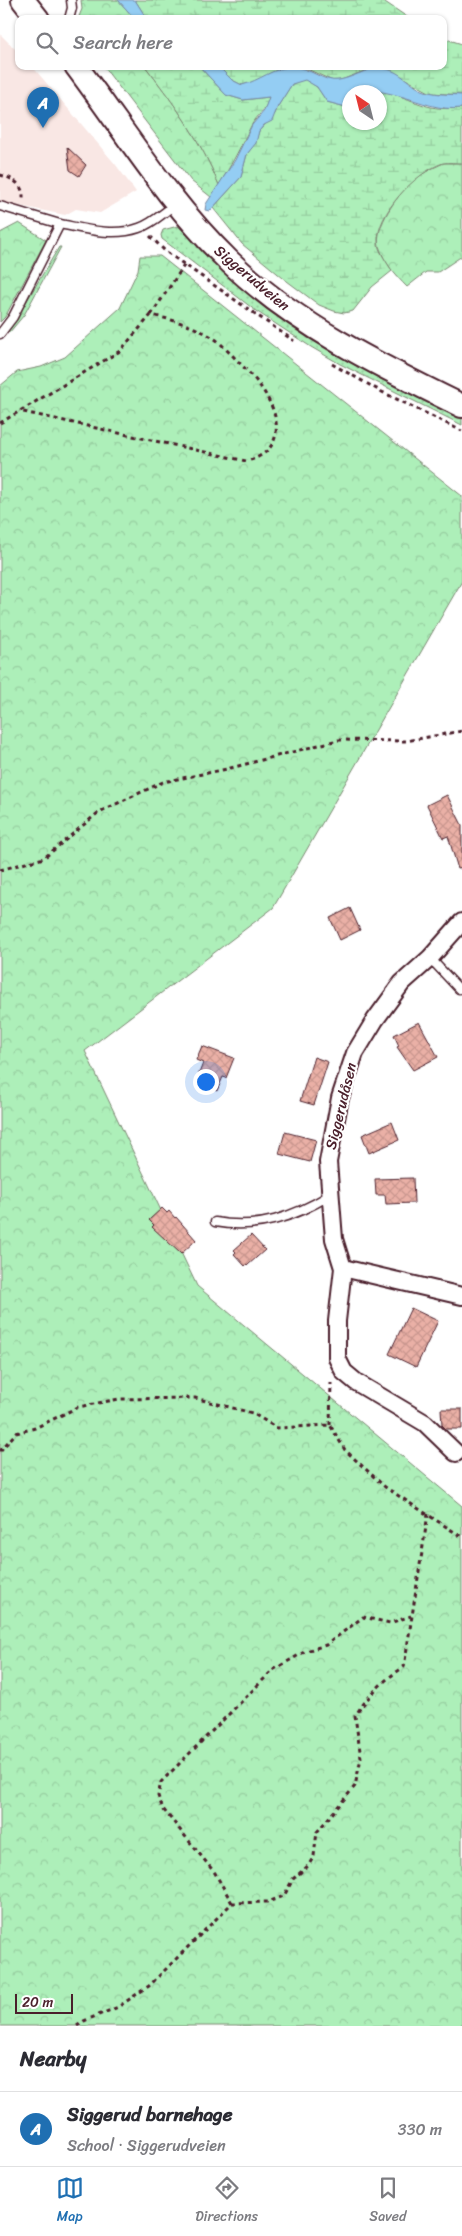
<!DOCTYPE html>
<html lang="en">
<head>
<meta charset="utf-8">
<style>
	body { margin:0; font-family:Sriracha,sans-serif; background:#f2f2f3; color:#2b2b33 }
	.compass { position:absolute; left:342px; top:85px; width:45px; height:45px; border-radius:50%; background:#fff; box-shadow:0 1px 4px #0004; rotate:325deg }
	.scale { position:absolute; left:15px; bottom:12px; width:58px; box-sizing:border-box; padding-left:5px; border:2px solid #4a1f2b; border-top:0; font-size:14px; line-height:18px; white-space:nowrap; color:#4a1f2b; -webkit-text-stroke:4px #fff; paint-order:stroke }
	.you { position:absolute; left:205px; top:1081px; width:18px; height:18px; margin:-12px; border:4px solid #fff; border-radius:50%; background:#1a73e8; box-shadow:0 0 0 8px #1a73e833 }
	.badge { display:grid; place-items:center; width:32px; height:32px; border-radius:50%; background:#1f6fb2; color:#fff; font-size:16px; font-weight:700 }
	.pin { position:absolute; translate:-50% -41px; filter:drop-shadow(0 1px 2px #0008) }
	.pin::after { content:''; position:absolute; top:26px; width:18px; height:15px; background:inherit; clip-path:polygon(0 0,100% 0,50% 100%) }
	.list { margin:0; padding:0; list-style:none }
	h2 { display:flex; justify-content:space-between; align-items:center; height:65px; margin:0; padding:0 20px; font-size:21px }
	h2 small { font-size:16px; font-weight:400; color:#7c7c81 }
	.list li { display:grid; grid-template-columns:32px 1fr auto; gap:15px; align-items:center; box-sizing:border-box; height:75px; padding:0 20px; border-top:1px solid #e1e1e2 }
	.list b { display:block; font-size:19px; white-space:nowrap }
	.list p { margin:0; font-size:16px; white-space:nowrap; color:#7c7c81 }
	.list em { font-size:16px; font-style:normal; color:#7c7c81 }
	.icon { flex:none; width:28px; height:28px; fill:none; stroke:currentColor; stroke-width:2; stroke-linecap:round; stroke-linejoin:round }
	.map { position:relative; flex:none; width:462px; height:2026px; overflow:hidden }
	.search { position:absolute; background:#fff; box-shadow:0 1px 4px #0004; left:15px; right:15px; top:15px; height:55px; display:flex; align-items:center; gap:12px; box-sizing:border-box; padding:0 18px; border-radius:10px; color:#7c7c81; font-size:19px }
	.sheet { height:140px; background:#fff }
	nav { display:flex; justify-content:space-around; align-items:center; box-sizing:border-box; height:70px; border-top:1px solid #e1e1e2; background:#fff; font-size:14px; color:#7c7c81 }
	nav a { display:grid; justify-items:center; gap:2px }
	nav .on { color:#1f6fb2 }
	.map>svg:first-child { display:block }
	.built { fill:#f9e7e4 }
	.grass { fill:url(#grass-dots); stroke:#7c8772 }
	.forest { fill:url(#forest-crowns); stroke:#7c8772 }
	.wetland { fill:url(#wetland-marsh); stroke:#7c8772 }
	.water { fill:#94cdf3; stroke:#7687a3 }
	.building { fill:url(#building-cross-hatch); stroke:#4a1f2b }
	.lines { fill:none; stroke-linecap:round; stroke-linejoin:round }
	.service-casing { stroke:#4a1f2b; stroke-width:11 }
	.minor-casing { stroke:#4a1f2b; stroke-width:20 }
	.secondary-casing { stroke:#4a1f2b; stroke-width:26 }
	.path { stroke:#4a1f2b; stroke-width:3; stroke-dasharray:4 4; stroke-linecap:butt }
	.service { stroke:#fff; stroke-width:8 }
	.minor { stroke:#fff; stroke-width:16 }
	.secondary { stroke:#fff; stroke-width:22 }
	.labels { text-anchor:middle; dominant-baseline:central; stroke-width:4.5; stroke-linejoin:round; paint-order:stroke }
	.street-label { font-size:15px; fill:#4a1f2b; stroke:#fff }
</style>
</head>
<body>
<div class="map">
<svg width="462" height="2026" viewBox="0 0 462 2026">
	<defs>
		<pattern id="grass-dots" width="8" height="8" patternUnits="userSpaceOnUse" patternTransform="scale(1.25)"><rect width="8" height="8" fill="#adefb9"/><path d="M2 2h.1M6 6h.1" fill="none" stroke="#96cc9f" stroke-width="1.8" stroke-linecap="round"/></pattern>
		<pattern id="forest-crowns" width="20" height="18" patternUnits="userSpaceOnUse" patternTransform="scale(1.25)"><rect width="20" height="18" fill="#adefb9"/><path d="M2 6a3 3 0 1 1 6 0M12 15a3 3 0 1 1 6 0" fill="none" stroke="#96cc9f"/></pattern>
		<pattern id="wetland-marsh" width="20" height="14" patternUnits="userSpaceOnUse" patternTransform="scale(1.25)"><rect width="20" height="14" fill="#adefb9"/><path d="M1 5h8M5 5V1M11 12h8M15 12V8" fill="none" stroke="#96cc9f"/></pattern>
		<pattern id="building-cross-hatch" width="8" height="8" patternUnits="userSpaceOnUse" patternTransform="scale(1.25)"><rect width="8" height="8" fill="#eab0a6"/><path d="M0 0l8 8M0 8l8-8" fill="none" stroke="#ca978f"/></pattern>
	</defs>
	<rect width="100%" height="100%" fill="#fff"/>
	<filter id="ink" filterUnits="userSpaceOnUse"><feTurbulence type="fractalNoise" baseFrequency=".02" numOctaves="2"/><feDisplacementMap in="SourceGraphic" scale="10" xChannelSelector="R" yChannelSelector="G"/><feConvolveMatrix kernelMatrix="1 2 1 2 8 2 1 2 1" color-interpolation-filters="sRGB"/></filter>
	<g filter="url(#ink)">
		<!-- built -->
		<path class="built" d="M 0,34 L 19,53 L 19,66 L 32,66 L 116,165 L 136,192 L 100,213 L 76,209 L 65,215 L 0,202 Z"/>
		<!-- grass -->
		<g class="grass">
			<path d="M 178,226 L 224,272 L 265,306 L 309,337 L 371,373 L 462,417 L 462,425 L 340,364 L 311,347 L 256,311 L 162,239 L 161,235 L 163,230 Z"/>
			<path d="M 59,247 L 61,247 L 24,315 L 9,333 L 8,332 Z"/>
		</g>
		<!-- forest -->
		<g class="forest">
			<path d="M 81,0 L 118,0 L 135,19 L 78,19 L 82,9 Z"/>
			<path d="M 103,66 L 145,66 C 174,103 202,142 219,185 L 211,197 L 191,181 Z"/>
			<path d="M 444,163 L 462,163 L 462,256 L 438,272 L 426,272 L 407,287 C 395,275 384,262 379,246 C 374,227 398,194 411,183 C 421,174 432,168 444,163 Z"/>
			<path d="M 19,223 L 46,240 L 5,317 L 0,322 L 0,233 Z"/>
			<path d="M 140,256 L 160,256 L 462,496 L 462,581 L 273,908 L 85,1051 L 197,1286 L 462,1506 L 462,2026 L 0,2026 L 0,386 L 17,372 L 41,367 L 65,357 L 120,308 L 138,270 Z"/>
		</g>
		<!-- wetland -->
		<g class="wetland">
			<path d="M 135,0 L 382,0 L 410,19 L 147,19 Z"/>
			<path d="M 443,38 L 462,44 L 462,95 L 431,93 L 389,70 L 375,67 L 341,80 L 333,81 L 305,68 L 277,70 L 254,82 L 242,85 L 232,80 L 218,66 L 443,66 Z"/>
			<path d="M 145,66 L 199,66 L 226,95 L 243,100 L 269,97 C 267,110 257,115 251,126 C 241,146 231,166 219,185 C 202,142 174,103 145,66 Z"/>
			<path d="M 305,79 L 317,87 L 327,102 L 346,107 L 349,105 L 350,122 L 380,122 L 380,92 L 366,92 C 382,86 410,101 427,106 C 438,109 450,109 462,108 L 462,163 C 456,163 448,162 443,163 C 416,172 375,214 378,244 C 379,252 388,264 392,271 L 372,287 L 353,311 L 344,313 L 334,311 L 319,305 L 283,278 L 242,244 L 213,208 L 241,177 L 247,154 L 255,143 L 259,131 L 275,114 L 278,106 L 292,84 Z"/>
		</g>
		<!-- water -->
		<g class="water">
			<path d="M 118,0 L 135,0 L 147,19 L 135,19 Z"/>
			<path d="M 199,66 L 218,66 L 232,80 L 242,85 C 259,81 274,67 292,67 C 309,66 323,83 339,80 C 357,77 369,65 387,69 C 400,72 409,83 420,89 C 433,95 448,94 462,95 L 462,108 C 439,111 422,102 400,96 C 392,94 381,91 373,91 C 366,90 357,92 350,92 L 349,105 L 346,107 L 327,102 L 317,87 L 305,80 L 292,84 L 278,106 L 272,121 L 264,125 L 259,131 L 256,143 L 247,154 L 241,177 L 210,211 L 205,210 L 206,204 L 235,160 L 252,125 L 264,111 L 269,97 L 243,100 L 226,95 Z"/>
		</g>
		<!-- building -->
		<g class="building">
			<path d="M 67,147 L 86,165 L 79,176 L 70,170 Z"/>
			<path d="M 447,795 L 462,825 L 462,868 L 458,869 L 448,836 L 443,838 L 427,805 Z"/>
			<path d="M 350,908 L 360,930 L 340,940 L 330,918 Z"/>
			<path d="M 419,1022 L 438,1057 L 413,1070 L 397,1047 L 399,1046 L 394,1035 Z"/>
			<path d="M 202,1046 L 234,1058 L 226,1078 L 223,1077 L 217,1091 L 196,1081 L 203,1063 L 196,1060 Z"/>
			<path d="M 314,1057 L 328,1062 L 314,1105 L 300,1101 Z"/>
			<path d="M 392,1122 L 399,1140 L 369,1153 L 362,1135 Z"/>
			<path d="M 285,1132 L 316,1140 L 310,1162 L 279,1154 Z"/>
			<path d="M 413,1178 L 414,1203 L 386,1204 L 385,1195 L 376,1195 L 375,1179 Z"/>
			<path d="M 162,1208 L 167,1213 L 169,1211 L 175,1218 L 176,1217 L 196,1240 L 181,1254 L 152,1227 L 154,1225 L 149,1220 Z"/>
			<path d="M 251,1235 L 265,1250 L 248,1265 L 247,1264 L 245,1266 L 234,1254 L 236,1252 L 234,1250 Z"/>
			<path d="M 411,1308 L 438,1321 L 416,1367 L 389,1354 Z"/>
			<path d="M 441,1409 L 462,1409 L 462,1429 L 446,1429 L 442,1425 Z"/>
		</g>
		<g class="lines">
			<!-- service casing -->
			<g class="service-casing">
				<g id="service">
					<path d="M 69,19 L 72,8 L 71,0"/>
					<path d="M 0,206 L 60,224"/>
					<path d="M 0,334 L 13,317 L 60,224 C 86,229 113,237 139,228 C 152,224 164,212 176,204"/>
					<path d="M 430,958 L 459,989"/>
					<path d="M 215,1222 C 257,1230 294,1217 330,1195"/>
				</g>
			</g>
			<!-- minor casing -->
			<g class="minor-casing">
				<g id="minor">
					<path d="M 343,1268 L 462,1296"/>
					<path d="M 456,1453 L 425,1423 L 356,1382 L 344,1372 L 337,1358 L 337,1321 L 343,1268 L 334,1239 L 328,1162 L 340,1098 L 355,1053 L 375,1020 L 402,983 L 430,958 L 462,922"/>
				</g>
			</g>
			<!-- secondary casing -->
			<g class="secondary-casing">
				<g id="secondary">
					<path d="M 23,0 L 38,19"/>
					<path d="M 76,66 C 125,131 169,203 228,260 C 294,324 380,366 462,406"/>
				</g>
			</g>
			<!-- path -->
			<g class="path">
				<path d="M 0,175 C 13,178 24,185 23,199"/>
				<path d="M 150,236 L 165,251 L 294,341"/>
				<path d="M 151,315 L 185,264"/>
				<path d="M 332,364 L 382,392 L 462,431"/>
				<path d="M 0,423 L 120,351 L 151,315 C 174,320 195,326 215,339 C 221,343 226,350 232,355 C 245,369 260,382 268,399 C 283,426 279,454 246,461 L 19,411"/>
				<path d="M 0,870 L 44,858 L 99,812 L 163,782 L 227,769 L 338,740 L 406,741 L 462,731"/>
				<path d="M 330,1425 L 331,1383"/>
				<path d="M 0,1451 L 16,1433 L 35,1428 L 78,1407 L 119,1399 L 195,1398 L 252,1413 L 277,1428 L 330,1425 L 345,1450 L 385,1487 L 462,1537"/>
				<path d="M 232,1903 L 215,1873 L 163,1809 L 158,1796 L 161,1782 L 273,1670 L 306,1651 L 326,1645 L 363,1617 L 390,1623 L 411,1616"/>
				<path d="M 77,2026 L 84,2021 L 118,2007 L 149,1986 L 232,1903 L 268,1902 L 284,1896 L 293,1879 L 308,1866 L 314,1856 L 317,1832 L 355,1786 L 361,1758 L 355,1716 C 368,1696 383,1680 404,1667 L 428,1514"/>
			</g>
			<!-- service -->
			<use href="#service" class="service"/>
			<!-- minor -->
			<use href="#minor" class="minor"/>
			<!-- secondary -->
			<use href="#secondary" class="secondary"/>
		</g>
	</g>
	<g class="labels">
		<!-- street labels -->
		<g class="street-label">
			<text transform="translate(252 278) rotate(40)">Siggerudveien</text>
			<text transform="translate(341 1106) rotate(-76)">Siggerudåsen</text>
		</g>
	</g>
</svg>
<svg class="compass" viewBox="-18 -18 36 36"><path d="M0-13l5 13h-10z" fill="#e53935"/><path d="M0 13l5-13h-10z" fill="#7c7c81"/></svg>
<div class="scale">20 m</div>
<div class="you"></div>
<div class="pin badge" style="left:43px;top:128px">A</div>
<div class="search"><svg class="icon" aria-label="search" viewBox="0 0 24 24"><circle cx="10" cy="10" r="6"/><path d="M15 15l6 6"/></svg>Search here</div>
</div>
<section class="sheet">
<h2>Nearby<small></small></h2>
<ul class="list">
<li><span class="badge">A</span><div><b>Siggerud barnehage</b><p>School · Siggerudveien</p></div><em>330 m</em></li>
</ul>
</section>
<nav>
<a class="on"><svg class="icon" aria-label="map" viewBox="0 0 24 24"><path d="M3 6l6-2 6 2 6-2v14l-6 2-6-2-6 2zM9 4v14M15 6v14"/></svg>Map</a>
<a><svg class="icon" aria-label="directions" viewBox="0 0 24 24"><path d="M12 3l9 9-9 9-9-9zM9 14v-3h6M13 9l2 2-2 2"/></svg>Directions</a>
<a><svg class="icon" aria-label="saved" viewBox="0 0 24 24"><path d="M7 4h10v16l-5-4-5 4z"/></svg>Saved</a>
</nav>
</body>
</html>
